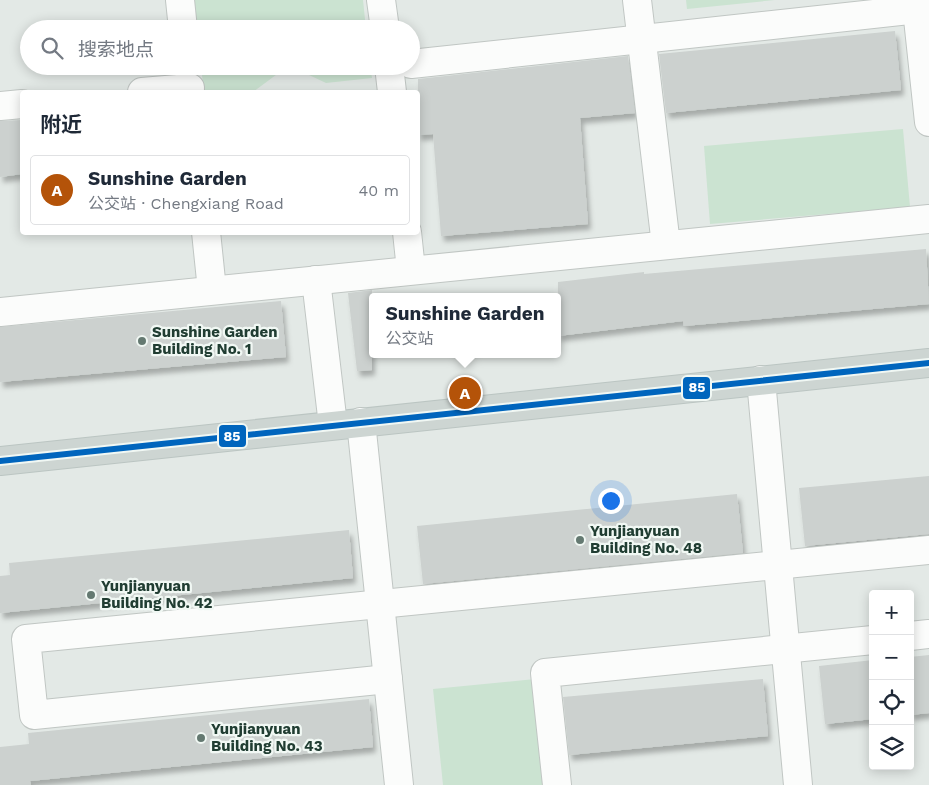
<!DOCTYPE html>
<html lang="zh">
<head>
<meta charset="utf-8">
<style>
	body { margin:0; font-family:"Work Sans","Noto Sans SC",sans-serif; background:#f2f2f3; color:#1f2937 }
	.controls { position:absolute; right:15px; bottom:15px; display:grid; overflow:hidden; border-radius:5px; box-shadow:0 2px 12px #0003 }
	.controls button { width:45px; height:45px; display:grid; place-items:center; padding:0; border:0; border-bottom:1px solid #e0e1e3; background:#fff; color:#1f2937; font:25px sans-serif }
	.you { position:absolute; left:610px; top:500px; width:18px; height:18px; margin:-12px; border:4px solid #fff; border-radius:50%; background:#1a73e8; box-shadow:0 0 0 8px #1a73e833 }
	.badge { display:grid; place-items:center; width:32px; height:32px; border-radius:50%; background:#b45309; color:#fff; font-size:16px; font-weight:700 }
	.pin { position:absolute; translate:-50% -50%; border:2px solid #fff; box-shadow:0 1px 5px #0006 }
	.popup { position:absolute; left:369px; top:293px; width:192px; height:65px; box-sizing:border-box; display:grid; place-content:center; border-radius:5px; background:#fff; filter:drop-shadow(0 1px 4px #0005); font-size:16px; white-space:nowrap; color:#747a83 }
	.popup b { font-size:19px; color:#1f2937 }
	.popup::after { content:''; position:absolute; left:50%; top:100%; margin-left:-10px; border:10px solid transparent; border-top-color:#fff }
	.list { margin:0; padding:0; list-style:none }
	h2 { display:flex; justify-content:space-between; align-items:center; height:65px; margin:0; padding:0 20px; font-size:21px }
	h2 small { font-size:16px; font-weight:400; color:#747a83 }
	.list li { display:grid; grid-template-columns:32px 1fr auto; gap:15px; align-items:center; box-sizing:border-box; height:70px; margin:0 10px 10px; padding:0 10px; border:1px solid #e0e1e3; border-radius:5px }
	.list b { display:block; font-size:19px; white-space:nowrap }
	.list p { margin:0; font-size:16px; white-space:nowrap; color:#747a83 }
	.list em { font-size:16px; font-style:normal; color:#747a83 }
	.icon { flex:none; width:28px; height:28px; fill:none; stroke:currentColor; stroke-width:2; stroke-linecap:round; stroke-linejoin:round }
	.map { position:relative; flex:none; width:929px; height:785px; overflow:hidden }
	.search { position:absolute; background:#fff; box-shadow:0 2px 12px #0003; left:20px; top:20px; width:400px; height:55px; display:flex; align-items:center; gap:12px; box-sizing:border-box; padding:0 18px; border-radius:28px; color:#747a83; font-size:19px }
	.panel { position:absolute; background:#fff; box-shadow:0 2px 12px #0003; left:20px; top:90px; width:400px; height:145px; border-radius:5px }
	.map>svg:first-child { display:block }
	.green { fill:#cbe3d1 }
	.building { fill:#ccd1cf; filter:url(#shadow) }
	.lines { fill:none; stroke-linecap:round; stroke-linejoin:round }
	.minor-casing { stroke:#c0c6c3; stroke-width:30 }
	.major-casing { stroke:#bbc5c2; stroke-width:30 }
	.minor { stroke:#fbfcfb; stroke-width:28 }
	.major { stroke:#cdd5d2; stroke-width:28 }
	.bus-1-casing { stroke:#f1f8f4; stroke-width:10 }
	.bus-1 { stroke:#0065bd; stroke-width:6 }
	.poi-dot { fill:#647971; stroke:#f1f8f4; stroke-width:2 }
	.labels { text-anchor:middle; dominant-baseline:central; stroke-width:4.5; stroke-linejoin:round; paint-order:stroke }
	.poi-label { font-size:15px; font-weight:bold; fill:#203d32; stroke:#f1f8f4; text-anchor:start }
	.line-badge { stroke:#f1f8f4; stroke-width:2 }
	.badge-label { font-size:14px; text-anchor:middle; font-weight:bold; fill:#fff }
</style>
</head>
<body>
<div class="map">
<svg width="929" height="785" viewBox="0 0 929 785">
	<defs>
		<filter id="shadow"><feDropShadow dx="3" dy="5.5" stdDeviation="2.5" flood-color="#0004"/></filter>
	</defs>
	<rect width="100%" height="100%" fill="#e3e9e6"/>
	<!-- green -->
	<g class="green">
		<path d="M 194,0 L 363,0 L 366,29 L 197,29 Z"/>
		<path d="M 686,0 L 775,0 L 687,9 Z"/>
		<path d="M 201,66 L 288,66 L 253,92 L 204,92 Z"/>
		<path d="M 290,66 L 370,66 L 372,78 L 326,83 Z"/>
		<path d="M 903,129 L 910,207 L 710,224 L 704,146 Z"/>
		<path d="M 535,679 L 546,785 L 443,785 L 433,689 Z"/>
	</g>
	<!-- building -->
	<g class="building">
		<path d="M 895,31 L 901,90 L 666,113 L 659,54 Z"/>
		<path d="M 628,56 L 635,113 L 580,118 L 588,224 L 441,236 L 433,134 L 418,135 L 418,79 Z"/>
		<path d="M 22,120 L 22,174 L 0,177 L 0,121 Z"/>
		<path d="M 926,249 L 929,304 L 684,326 L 683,321 L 558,336 L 558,282 L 644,272 L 644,274 Z"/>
		<path d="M 372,290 L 372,370 L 357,371 L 348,293 Z"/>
		<path d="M 281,301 L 286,357 L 0,382 L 0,327 Z"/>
		<path d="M 929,476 L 929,534 L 805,546 L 799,488 Z"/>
		<path d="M 737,494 L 743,553 L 423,584 L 417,526 Z"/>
		<path d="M 349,530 L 353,578 L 0,613 L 0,576 L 10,575 L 9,563 Z"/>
		<path d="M 929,655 L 929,713 L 910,715 L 910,657 Z"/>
		<path d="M 873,660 L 873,719 L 825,724 L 819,666 Z"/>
		<path d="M 763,679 L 768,736 L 569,755 L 563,697 Z"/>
		<path d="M 369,699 L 373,747 L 30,781 L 31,785 L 0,785 L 0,747 L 29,744 L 28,733 Z"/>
	</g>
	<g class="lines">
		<!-- minor casing -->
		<g class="minor-casing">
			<g id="minor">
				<path d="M 180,0 L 183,29"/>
				<path d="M 381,0 L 385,29"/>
				<path d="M 637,0 L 666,245"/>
				<path d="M 916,0 L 929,122"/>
				<path d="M 411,64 L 929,8"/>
				<path d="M 389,66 L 392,92"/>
				<path d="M 142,92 L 190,88"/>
				<path d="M 0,106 L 22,104"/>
				<path d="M 206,232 L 212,290"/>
				<path d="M 407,232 L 411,270"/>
				<path d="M 316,280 L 333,425"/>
				<path d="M 0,312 L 929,219"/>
				<path d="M 761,380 L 798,785"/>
				<path d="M 361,422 L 399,785"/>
				<path d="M 910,636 L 929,634"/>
				<path d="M 388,679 L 34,715 L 26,639 L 929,550"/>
				<path d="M 557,785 L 545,673 L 873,640"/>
			</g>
		</g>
		<!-- major casing -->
		<g class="major-casing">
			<path id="major" d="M 0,461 L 929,363"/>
		</g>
		<!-- minor -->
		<use href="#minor" class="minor"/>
		<!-- major -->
		<use href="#major" class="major"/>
		<!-- bus-1 casing -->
		<g class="bus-1-casing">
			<path id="bus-1" d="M 0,461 L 929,363"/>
		</g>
		<!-- bus-1 -->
		<use href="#bus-1" class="bus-1"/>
	</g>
	<!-- markers -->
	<g class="poi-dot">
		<circle cx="142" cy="341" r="5"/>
		<circle cx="580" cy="540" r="5"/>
		<circle cx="91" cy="595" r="5"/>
		<circle cx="201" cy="738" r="5"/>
	</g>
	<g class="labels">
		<!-- poi labels -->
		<g class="poi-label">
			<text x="152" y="332">Sunshine Garden<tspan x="152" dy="17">Building No. 1</tspan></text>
			<text x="590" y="531">Yunjianyuan<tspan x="590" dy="17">Building No. 48</tspan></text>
			<text x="101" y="586">Yunjianyuan<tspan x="101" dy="17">Building No. 42</tspan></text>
			<text x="211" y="729">Yunjianyuan<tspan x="211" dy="17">Building No. 43</tspan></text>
		</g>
	</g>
	<g class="line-badge">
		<rect x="682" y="376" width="29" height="24" rx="5" fill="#0065bd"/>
		<rect x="218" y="424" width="29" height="24" rx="5" fill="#0065bd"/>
	</g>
	<g class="badge-label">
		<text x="697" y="392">85</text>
		<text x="232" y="441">85</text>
	</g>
</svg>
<div class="controls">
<button>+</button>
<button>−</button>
<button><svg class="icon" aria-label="locate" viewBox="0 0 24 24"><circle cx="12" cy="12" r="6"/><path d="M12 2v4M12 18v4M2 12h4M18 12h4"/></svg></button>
<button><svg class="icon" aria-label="layers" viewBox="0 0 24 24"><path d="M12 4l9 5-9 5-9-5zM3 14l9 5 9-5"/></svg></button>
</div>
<div class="you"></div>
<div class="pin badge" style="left:465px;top:393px">A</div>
<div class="popup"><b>Sunshine Garden</b>公交站</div>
<div class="search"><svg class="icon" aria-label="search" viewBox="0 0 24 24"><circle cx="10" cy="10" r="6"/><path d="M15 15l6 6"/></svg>搜索地点</div>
<section class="panel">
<h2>附近<small></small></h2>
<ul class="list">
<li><span class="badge">A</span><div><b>Sunshine Garden</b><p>公交站 · Chengxiang Road</p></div><em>40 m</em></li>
</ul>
</section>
</div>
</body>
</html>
